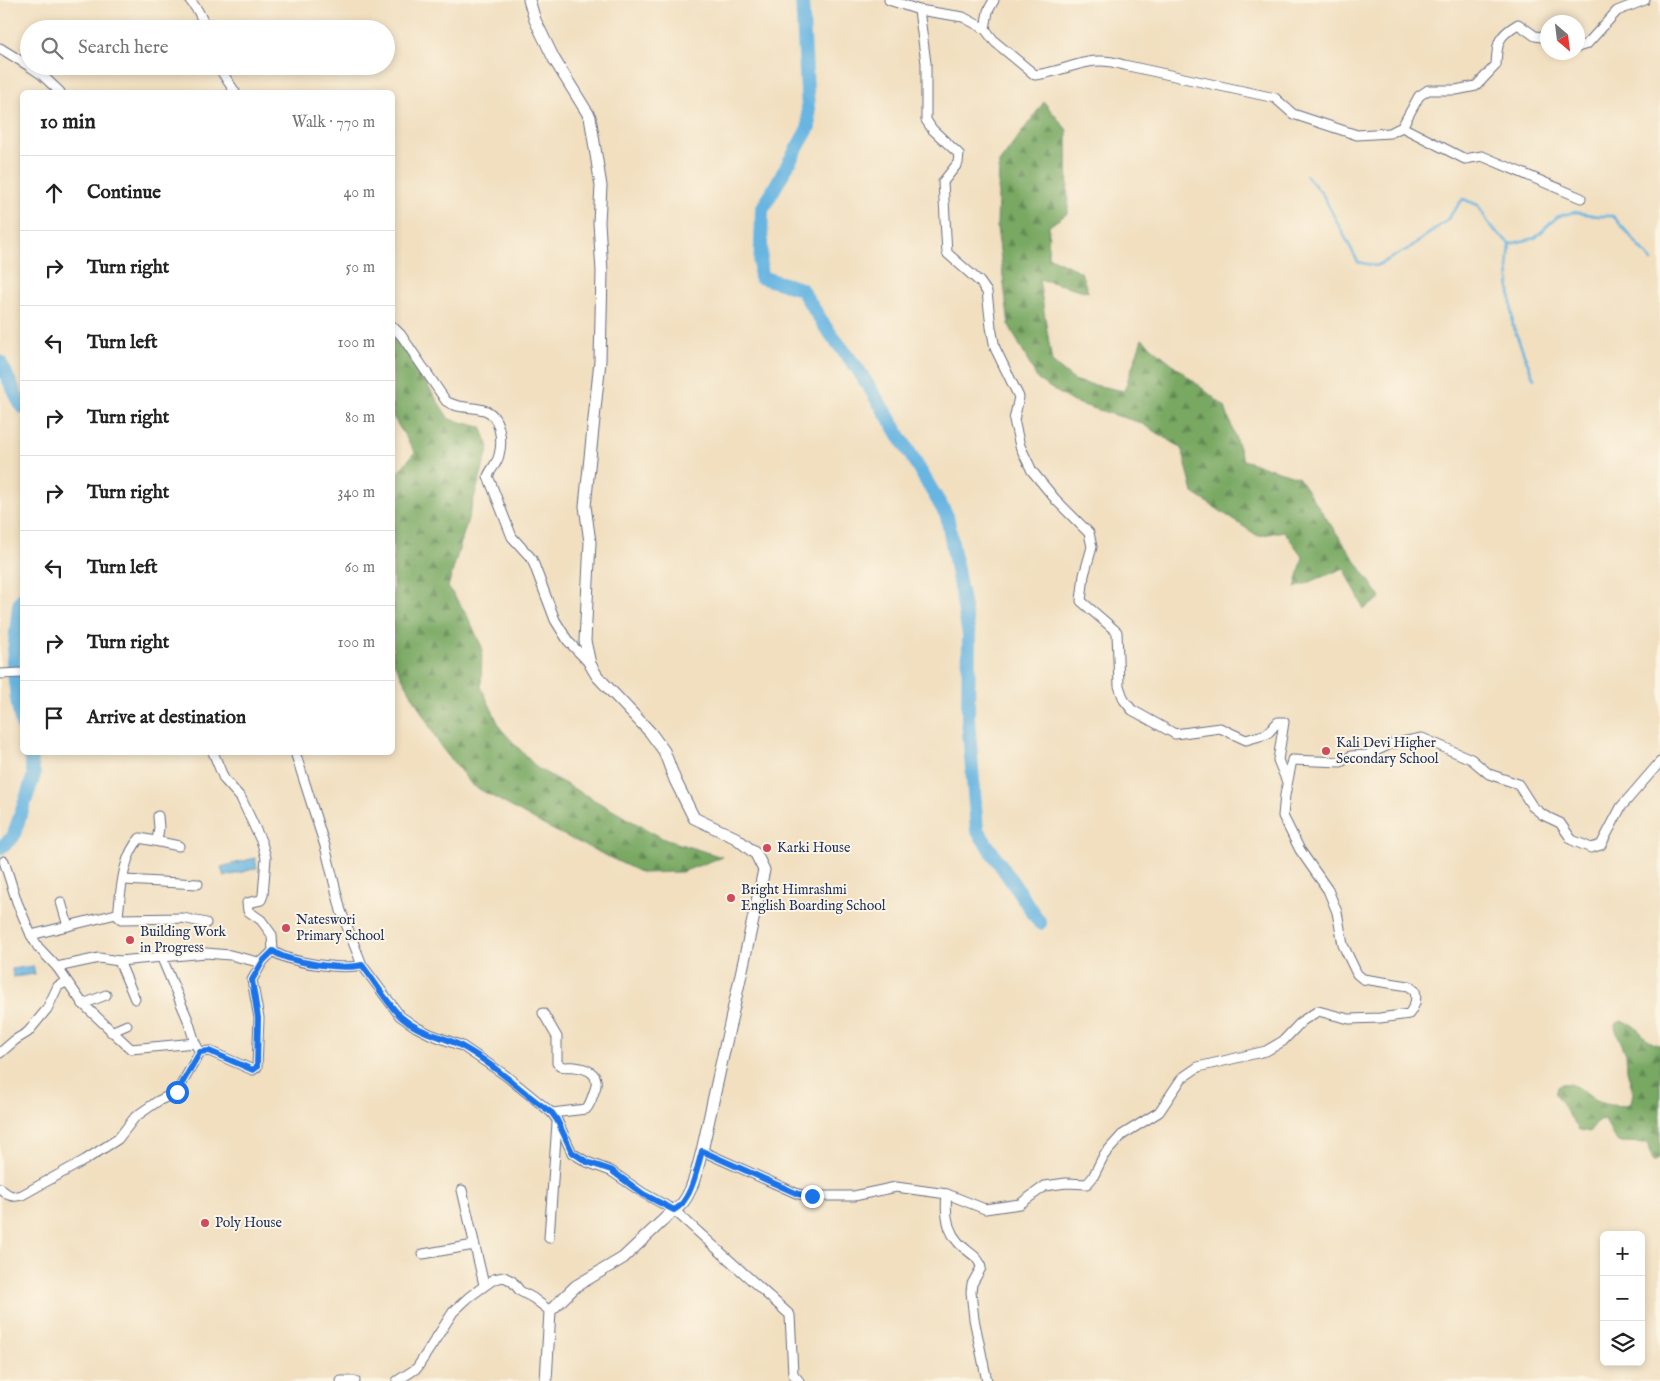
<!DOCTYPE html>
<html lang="en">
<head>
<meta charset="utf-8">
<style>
	body { margin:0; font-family:"IM FELL English",serif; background:#f2f2f2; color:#222 }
	.controls { position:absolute; right:15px; bottom:15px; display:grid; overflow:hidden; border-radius:8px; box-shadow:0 2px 8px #0003 }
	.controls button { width:45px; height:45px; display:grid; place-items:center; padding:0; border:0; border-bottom:1px solid #e0e0e0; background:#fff; color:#222; font:25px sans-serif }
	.compass { position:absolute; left:1540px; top:15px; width:45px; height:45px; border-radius:50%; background:#fff; box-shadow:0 2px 8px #0003; rotate:152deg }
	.stop { position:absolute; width:15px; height:15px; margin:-11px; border:4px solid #1a73e8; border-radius:50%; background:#fff }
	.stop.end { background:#1a73e8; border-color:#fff; box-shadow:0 1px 5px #0008 }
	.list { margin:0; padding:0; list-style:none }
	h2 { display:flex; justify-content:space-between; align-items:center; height:65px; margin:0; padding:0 20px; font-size:21px }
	h2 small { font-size:16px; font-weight:400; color:#767676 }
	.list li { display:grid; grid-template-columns:32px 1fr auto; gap:15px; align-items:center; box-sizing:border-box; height:75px; padding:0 20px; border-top:1px solid #e0e0e0 }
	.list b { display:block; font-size:19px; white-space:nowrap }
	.list em { font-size:16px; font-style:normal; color:#767676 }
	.icon { flex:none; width:28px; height:28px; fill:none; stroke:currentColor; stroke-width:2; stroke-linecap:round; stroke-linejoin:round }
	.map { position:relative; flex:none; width:1660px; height:1381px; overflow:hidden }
	.search { position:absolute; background:#fff; box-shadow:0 2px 8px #0003; left:20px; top:20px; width:375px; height:55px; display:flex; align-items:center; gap:12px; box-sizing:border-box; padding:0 18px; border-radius:28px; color:#767676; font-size:19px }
	.panel { position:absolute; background:#fff; box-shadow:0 2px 8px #0003; left:20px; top:90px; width:375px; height:665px; border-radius:8px }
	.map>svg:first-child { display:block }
	.forest { fill:url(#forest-firs); stroke:#4a6c60 }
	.water { fill:url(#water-ripples); stroke:#4172a0 }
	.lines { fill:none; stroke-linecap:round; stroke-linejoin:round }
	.stream { stroke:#67b5e1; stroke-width:2.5 }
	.river { stroke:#67b5e1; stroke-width:14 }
	.minor-casing { stroke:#666d80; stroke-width:11 }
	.tertiary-casing { stroke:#666d80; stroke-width:13 }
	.minor { stroke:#fff; stroke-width:9 }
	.tertiary { stroke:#fff; stroke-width:11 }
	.route { stroke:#1a73e8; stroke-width:6 }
	.poi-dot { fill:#d1495b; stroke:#fcf5e5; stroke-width:2 }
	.labels { text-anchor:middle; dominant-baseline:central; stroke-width:4; stroke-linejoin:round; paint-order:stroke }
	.poi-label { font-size:14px; fill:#1b2f5e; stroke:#fcf5e5; text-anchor:start }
</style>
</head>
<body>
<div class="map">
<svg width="1660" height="1381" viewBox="0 0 1660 1381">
	<defs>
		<pattern id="forest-firs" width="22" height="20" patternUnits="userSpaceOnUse" patternTransform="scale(1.25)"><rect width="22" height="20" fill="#78a862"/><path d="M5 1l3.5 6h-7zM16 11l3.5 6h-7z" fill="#628954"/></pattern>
		<pattern id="water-ripples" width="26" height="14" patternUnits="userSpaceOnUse" patternTransform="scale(1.25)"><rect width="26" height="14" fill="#67b5e1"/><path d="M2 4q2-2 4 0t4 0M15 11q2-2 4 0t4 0" fill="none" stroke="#5494ba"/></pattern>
	</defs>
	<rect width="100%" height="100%" fill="#fcf5e5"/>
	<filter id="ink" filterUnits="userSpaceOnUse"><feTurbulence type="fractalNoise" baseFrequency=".02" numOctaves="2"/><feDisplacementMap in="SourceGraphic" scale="10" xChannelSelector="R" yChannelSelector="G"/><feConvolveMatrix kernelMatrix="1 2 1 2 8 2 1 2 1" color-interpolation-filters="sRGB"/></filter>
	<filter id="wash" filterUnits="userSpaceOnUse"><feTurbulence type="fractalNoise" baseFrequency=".0096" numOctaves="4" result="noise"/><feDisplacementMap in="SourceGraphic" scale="20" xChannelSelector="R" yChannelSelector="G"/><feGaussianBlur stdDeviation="1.12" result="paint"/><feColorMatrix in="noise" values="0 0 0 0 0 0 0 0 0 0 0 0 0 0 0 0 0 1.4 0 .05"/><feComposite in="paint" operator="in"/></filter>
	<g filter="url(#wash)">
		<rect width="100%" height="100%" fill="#f1dfc0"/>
		<!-- forest -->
		<g class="forest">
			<path d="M 1044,102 L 1067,130 L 1068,213 L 1049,226 L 1048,256 L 1081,272 L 1088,292 L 1039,279 L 1052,362 L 1075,381 L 1124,391 L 1142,339 L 1225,407 L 1243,460 L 1298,477 L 1381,598 L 1364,609 L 1344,568 L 1295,588 L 1303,557 L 1284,531 L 1258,536 L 1193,493 L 1182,448 L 1141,423 L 1073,402 L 1038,380 L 1009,325 L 997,227 L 999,163 Z"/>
			<path d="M 392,336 L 408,355 L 449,419 L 481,427 L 489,447 L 448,587 L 466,613 L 482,647 L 481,687 L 501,729 L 537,768 L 664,839 L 722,857 L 682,872 L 642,873 L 547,827 L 472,785 L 441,747 L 393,661 L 393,478 L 415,452 L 393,417 Z"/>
			<path d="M 1621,1021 C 1639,1022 1644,1044 1660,1045 L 1660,1157 L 1654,1162 C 1650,1156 1651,1149 1648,1143 L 1618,1142 C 1610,1135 1610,1126 1604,1120 L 1597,1122 L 1589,1132 L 1579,1130 L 1555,1094 L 1557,1087 C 1570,1076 1584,1094 1596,1100 C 1605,1105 1622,1108 1631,1103 L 1633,1093 L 1627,1070 L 1626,1054 L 1615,1028 L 1616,1024 Z"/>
		</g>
		<!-- water -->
		<g class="water">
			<path d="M 255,858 L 257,868 L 224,877 L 221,867 Z"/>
			<path d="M 33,966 L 35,974 L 13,977 L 12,969 Z"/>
		</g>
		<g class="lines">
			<!-- stream -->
			<g class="stream">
				<path d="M 1306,175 L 1323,195 L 1358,262 L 1376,266 L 1408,249 L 1446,221 L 1463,199 L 1478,205 L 1490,226 L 1510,244 L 1535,238 L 1557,217 L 1574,212 L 1598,216 L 1613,216 L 1652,261"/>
				<path d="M 1510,244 L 1508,268 L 1513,326 L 1534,379"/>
			</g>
			<!-- river -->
			<g class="river">
				<path d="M 802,0 L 809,127 L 762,210 L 760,277 L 801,289 L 826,328 L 857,368 L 892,423 L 947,516 L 969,635 L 968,719 L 977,830 L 1040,923"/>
				<path d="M 0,362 L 22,407"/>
				<path d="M 22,599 L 19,605 L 13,662 L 17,699 L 22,725"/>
				<path d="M 0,848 L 13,837 L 34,775 L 29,752"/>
			</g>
		</g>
	</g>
	<g filter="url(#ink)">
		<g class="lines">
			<!-- minor casing -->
			<g class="minor-casing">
				<g id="minor">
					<path d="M 190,0 L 198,11 L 207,29"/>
					<path d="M 889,0 L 919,10 L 926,63 L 926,120 L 932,129 L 959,154 L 958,163 L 943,182 L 947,253 L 980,282 L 987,292 L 991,327 L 995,348 L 1019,397 L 1014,420 L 1020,446 L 1032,471 L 1056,500 L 1089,533 L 1092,547 L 1084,575 L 1081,601 L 1117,632 L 1119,686 L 1124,700 L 1132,710 L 1175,734 L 1220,728 L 1246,740 L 1267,734 L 1278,722 L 1284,722 L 1278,760 L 1287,782"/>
					<path d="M 919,10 L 963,17 L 985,29 L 995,42 L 1035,75 C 1070,71 1088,53 1124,65 L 1275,98 L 1293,114 L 1357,135 L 1390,133 L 1402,127 L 1419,96 L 1428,90 L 1456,90 L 1476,86 L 1496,65 C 1497,42 1498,36 1518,24 L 1535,36 L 1548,38"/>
					<path d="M 985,29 L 988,11 L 994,0"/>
					<path d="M 1578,47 L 1587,44 L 1617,11 L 1645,0"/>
					<path d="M 0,48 L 29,66"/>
					<path d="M 29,66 L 41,74 L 60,92"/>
					<path d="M 218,66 L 235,92"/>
					<path d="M 1402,127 L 1465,159 L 1482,156 L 1581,198"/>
					<path d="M 392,326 L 401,335 L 446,401 C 457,409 471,406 484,410 C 500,414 503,441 499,455 C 498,462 491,469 488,476 L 512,537 L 532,559 L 555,620 L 568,641 L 590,664"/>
					<path d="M 0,674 L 22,673"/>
					<path d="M 213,752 L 224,779 L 241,798 L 262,843 L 266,858 L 263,895 L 261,900 L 247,903 L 248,911 L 261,920 L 272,935 L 273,951"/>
					<path d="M 295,752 L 325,846 L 341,911 L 362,965 L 400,1016 L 416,1027 L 430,1034 L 462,1046 L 505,1075 L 552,1113 L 557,1120 L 572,1153 L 587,1162 L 611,1171 L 643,1193 L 674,1210 L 790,1315 L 793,1374 L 799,1381"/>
					<path d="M 157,841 L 159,828 L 158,816"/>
					<path d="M 4,861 L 17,902 L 31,935"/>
					<path d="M 124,880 L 198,884"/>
					<path d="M 61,902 L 68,926"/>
					<path d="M 118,916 C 121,891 122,857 140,838 L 179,846"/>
					<path d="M 206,923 L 183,918 L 121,919 L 116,914 L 31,935 L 38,947 L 57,967 L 99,958 L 119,961 L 206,953 L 230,955 L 262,963"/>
					<path d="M 161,956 L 188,1020 L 195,1043"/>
					<path d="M 119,961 L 135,999"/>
					<path d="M 57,967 L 83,1004 L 131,1049 L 195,1043 L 200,1052"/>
					<path d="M 83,1004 L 106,995"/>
					<path d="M 543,1013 L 557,1037 L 557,1063 C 563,1069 567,1066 575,1067 C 591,1069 601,1076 594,1092 C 592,1098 590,1105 586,1109 L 552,1113"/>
					<path d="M 111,1032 L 127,1025"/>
					<path d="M 0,1053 L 15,1040 L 28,1032 L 47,1009 L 58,986 L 67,982"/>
					<path d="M 702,1151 L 798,1194 L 812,1196 L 854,1196 L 896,1187 L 947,1194 L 985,1209 L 1020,1204 L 1045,1186 L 1066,1183 L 1087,1184 L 1093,1177 L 1104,1155 L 1122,1135 L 1159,1112 L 1182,1078 L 1198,1067 L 1266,1051 L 1283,1041 L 1302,1021 L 1318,1011 L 1349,1019 L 1380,1018 L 1409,1014 C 1415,1005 1417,1001 1415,991 L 1409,986 L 1363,979 L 1357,974 L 1343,945 L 1337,912 L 1328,890 L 1300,850 L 1283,816 L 1285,795 L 1292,760 L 1341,762 L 1351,756 L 1367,755 L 1391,744 L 1422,738 L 1471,759 L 1489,774 L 1518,784 L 1532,806 L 1543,815 L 1560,823 L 1572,840 L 1591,848 L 1601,845 L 1621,807 L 1660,762"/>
					<path d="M 0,1188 C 7,1195 12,1198 22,1195 L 85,1160 L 118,1139 L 135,1117 L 158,1101 L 177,1092 L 200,1052 L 209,1051 L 253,1070 L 257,1067 L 259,1018 L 252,980 L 263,961 L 273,951 C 289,963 343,970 362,965"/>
					<path d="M 462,1190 L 484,1285"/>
					<path d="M 947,1194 C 945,1211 946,1229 958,1242 C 965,1251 980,1256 981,1268 L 972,1284 L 971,1292 L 974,1319 L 987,1381"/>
					<path d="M 549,1238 L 557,1123"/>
					<path d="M 423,1254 L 474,1245"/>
					<path d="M 341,1381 L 355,1381"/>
					<path d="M 397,1381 L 417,1368 L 453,1312 L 469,1297 L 494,1279 L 504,1277 L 512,1281 L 520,1291 L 533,1298 L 550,1311"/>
				</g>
			</g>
			<!-- tertiary casing -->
			<g class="tertiary-casing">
				<path id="tertiary" d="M 529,0 L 535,20 L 554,59 L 590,117 L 601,186 L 599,222 L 602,272 L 600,361 L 585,506 L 590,542 L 585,641 L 590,664 L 597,676 L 650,732 L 664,751 L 675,780 L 694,818 L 736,838 L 756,854 L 764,870 L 702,1151 C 697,1169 691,1202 674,1210 L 623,1258 L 576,1286 L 550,1311 L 546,1381"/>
			</g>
			<!-- minor -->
			<use href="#minor" class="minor"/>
			<!-- tertiary -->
			<use href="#tertiary" class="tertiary"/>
		</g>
	</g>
	<g class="lines" filter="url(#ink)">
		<!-- route -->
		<path class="route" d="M 177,1092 L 200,1052 L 209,1051 L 253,1070 L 257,1067 L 258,1018 L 252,980 L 263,961 L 273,951 C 289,963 343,970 362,965 C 373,979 389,1006 401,1017 C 420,1034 442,1035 463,1047 C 496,1065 521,1092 552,1113 L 557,1120 L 572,1152 L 587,1162 L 611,1170 L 643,1194 L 674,1210 C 691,1202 697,1168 702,1151 L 798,1194 L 812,1196"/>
	</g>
	<!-- markers -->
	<g class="poi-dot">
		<circle cx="1326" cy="751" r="5"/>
		<circle cx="767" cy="848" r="5"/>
		<circle cx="731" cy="898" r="5"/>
		<circle cx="286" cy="928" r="5"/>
		<circle cx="130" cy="940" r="5"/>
		<circle cx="205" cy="1223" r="5"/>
	</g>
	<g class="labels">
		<!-- poi labels -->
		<g class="poi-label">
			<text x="1336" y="743">Kali Devi Higher<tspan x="1336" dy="16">Secondary School</tspan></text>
			<text x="777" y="848">Karki House</text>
			<text x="741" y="890">Bright Himrashmi<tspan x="741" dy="16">English Boarding School</tspan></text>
			<text x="296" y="920">Nateswori<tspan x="296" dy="16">Primary School</tspan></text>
			<text x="140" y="932">Building Work<tspan x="140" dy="16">in Progress</tspan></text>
			<text x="215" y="1223">Poly House</text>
		</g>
	</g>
</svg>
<div class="controls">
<button>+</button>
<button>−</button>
<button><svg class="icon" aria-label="layers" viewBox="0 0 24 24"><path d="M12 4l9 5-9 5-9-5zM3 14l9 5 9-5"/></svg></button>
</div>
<svg class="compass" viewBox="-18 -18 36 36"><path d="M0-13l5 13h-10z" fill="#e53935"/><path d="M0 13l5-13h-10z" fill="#767676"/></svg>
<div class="stop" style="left:177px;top:1092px"></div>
<div class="stop end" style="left:812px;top:1196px"></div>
<div class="search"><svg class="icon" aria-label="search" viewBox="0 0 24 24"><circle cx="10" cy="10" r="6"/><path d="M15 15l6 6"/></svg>Search here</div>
<section class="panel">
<h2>10 min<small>Walk · 770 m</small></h2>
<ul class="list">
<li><svg class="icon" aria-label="ahead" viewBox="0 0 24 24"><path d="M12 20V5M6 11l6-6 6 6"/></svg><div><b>Continue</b></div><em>40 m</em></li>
<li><svg class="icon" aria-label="right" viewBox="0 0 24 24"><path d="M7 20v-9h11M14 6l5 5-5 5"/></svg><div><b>Turn right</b></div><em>50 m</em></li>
<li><svg class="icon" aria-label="left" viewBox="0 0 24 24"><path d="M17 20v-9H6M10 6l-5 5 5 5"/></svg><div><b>Turn left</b></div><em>100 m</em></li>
<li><svg class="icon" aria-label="right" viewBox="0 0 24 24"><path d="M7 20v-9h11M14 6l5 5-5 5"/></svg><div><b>Turn right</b></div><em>80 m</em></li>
<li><svg class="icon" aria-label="right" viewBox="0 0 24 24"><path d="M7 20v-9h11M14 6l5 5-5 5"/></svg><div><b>Turn right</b></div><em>340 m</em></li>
<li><svg class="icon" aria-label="left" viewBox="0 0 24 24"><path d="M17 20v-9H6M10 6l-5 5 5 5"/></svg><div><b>Turn left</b></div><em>60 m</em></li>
<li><svg class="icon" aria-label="right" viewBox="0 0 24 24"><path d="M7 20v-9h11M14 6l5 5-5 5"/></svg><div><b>Turn right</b></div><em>100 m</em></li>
<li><svg class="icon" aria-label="arrive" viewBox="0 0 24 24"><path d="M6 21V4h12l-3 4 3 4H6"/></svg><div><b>Arrive at destination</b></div></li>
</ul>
</section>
</div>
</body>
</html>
